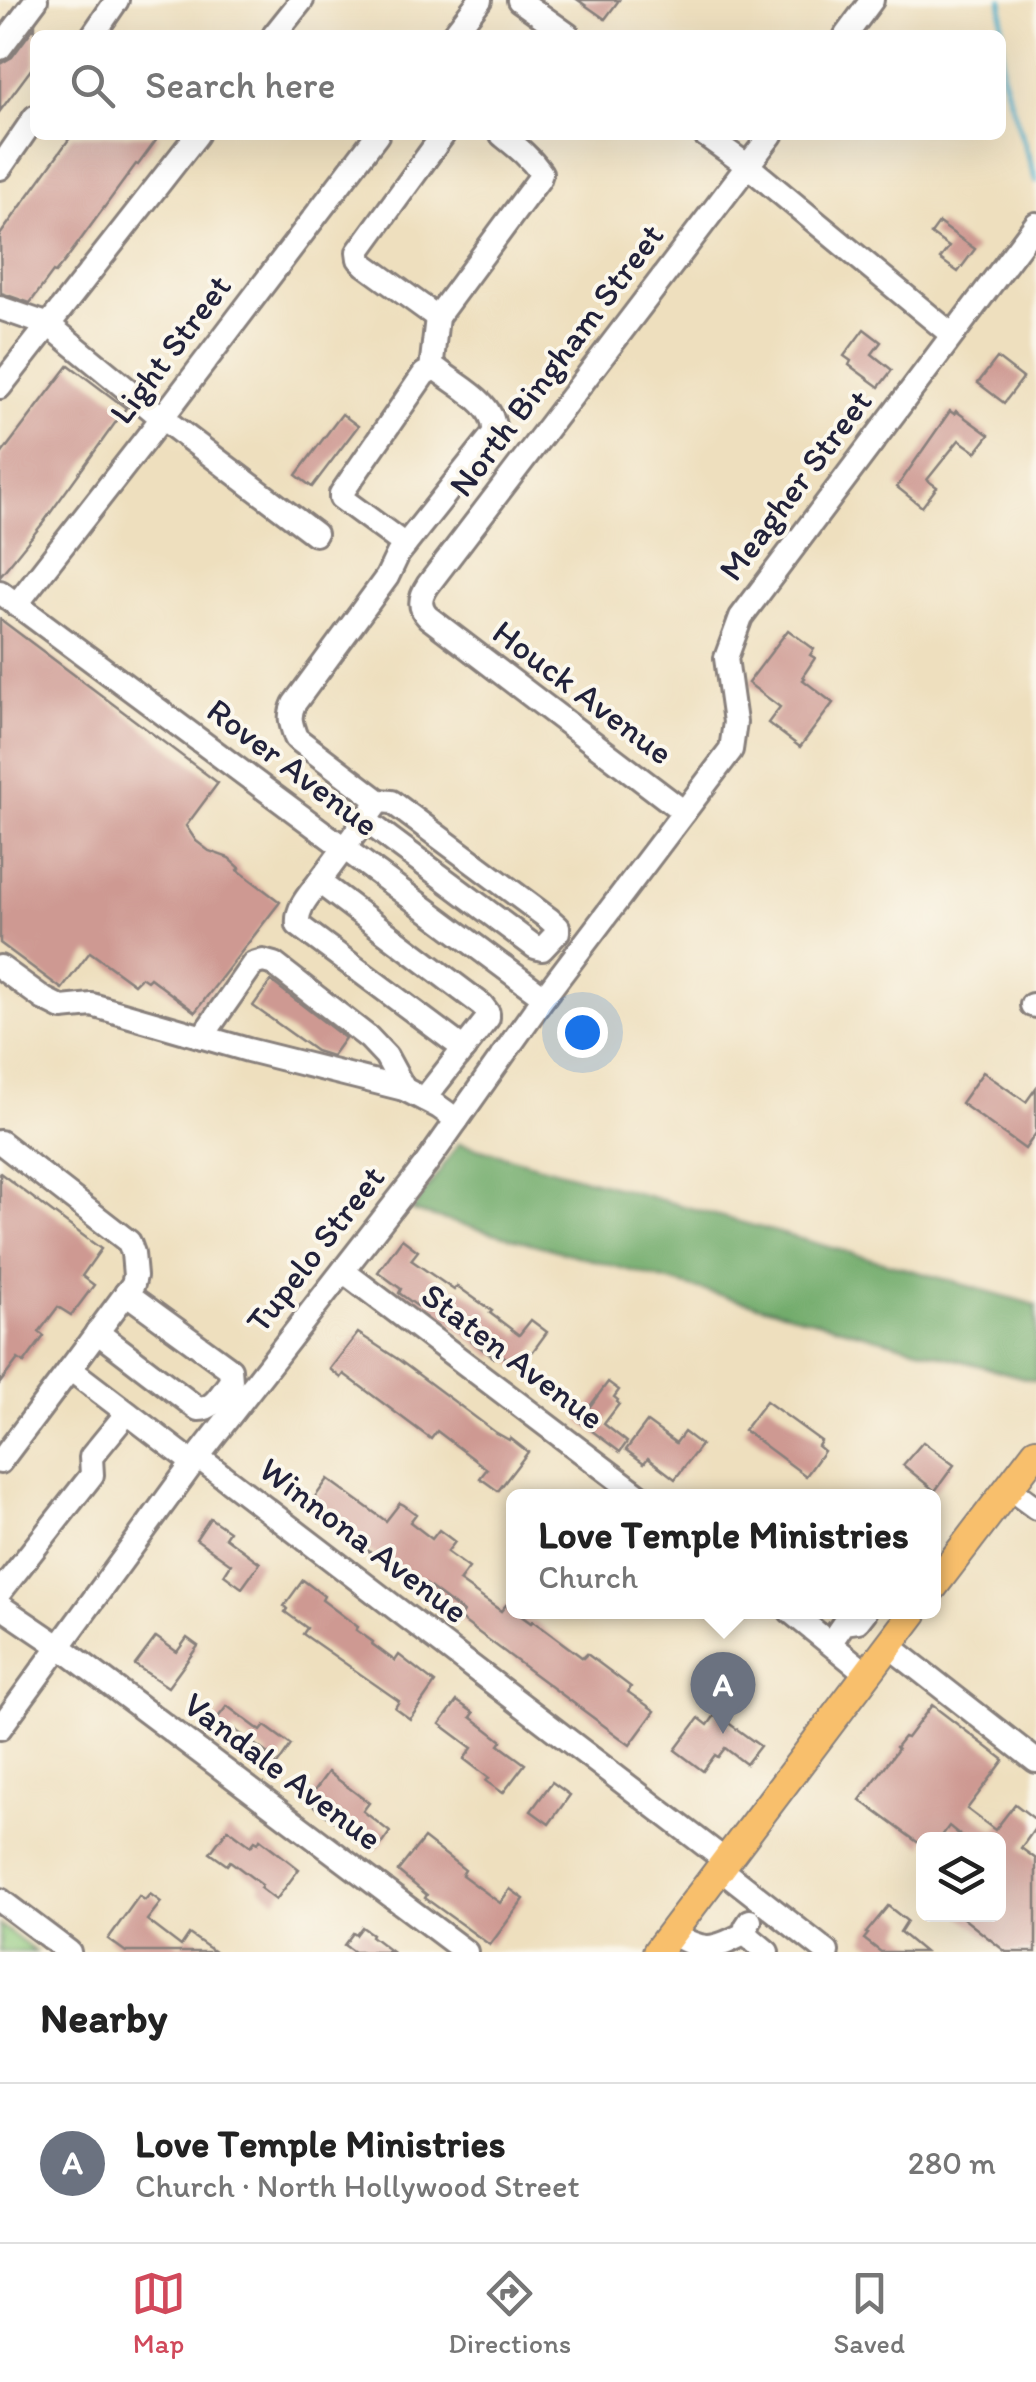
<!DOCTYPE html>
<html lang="en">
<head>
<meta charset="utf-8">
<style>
	body { margin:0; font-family:Itim,sans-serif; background:#f6f6f6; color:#222 }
	.controls { position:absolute; right:30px; bottom:30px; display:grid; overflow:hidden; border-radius:15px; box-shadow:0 10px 40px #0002 }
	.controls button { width:90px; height:90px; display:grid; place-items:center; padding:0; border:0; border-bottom:2px solid #e0e0e0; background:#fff; color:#222; font:50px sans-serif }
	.you { position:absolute; left:582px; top:1032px; width:35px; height:35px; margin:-25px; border:8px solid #fff; border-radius:50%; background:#1a73e8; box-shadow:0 0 0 15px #1a73e833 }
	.badge { display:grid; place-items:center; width:65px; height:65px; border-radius:50%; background:#d1495b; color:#fff; font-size:32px; font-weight:700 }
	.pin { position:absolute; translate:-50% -82px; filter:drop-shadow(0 2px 5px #0008) }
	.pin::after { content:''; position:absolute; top:52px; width:35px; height:30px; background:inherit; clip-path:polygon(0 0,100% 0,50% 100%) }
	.popup { position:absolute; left:506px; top:1489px; width:435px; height:130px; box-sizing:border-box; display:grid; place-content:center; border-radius:15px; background:#fff; filter:drop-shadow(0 2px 8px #0005); font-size:32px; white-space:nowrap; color:#767676 }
	.popup b { font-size:38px; color:#222 }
	.popup::after { content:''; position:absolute; left:50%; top:100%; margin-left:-20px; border:20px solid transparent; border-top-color:#fff }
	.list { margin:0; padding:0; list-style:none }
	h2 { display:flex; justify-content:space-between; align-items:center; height:130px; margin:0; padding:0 40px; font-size:42px }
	h2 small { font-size:32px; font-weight:400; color:#767676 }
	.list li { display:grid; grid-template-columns:65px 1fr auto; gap:30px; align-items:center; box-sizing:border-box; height:160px; padding:0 40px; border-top:2px solid #e0e0e0 }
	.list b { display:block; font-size:38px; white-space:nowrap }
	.list p { margin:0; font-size:32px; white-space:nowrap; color:#767676 }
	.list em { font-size:32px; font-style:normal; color:#767676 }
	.icon { flex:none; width:55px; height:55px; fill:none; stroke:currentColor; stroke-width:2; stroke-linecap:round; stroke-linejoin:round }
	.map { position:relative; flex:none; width:1036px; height:1952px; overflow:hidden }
	.search { position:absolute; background:#fff; box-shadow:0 10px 40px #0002; left:30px; right:30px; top:30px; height:110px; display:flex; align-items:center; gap:25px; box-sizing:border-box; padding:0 35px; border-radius:15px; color:#767676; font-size:38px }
	.sheet { height:290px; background:#fff }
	nav { display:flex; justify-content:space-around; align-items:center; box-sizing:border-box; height:140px; border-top:2px solid #e0e0e0; background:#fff; font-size:28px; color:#767676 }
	nav a { display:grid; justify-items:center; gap:5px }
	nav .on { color:#d1495b }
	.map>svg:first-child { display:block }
	.green { fill:#8ec87c; stroke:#58755c; stroke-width:2.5 }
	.forest { fill:#72ac6c; stroke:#4a6754; stroke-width:2.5 }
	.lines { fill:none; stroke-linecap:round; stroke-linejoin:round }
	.stream { stroke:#4baeca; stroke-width:5 }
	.building { fill:#ce9992 }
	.minor-casing { stroke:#88807c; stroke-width:28 }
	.major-casing { stroke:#88807c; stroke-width:32 }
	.minor { stroke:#fff; stroke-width:22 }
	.major { stroke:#f8bf6c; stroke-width:28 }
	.labels { text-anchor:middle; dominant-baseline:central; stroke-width:8; stroke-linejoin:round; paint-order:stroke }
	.street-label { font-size:35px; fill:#22223b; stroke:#fbf7ec }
</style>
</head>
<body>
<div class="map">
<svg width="1036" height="1952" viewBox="0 0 1036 1952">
	<rect width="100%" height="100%" fill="#fbf7ec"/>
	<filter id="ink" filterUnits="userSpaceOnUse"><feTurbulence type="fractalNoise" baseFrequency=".01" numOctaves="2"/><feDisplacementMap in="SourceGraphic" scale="20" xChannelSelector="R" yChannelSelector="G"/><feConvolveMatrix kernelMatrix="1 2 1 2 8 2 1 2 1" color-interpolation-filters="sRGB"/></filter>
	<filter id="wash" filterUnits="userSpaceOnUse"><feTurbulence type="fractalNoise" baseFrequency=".0048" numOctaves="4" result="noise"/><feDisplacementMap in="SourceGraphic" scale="40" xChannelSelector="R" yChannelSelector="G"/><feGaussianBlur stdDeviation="2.25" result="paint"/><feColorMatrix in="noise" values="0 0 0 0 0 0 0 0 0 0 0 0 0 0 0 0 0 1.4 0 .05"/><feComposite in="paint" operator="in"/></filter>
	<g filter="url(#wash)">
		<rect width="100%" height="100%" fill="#eedfbe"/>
		<!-- green -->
		<path class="green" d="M 0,1925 L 35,1952 L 0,1952 Z"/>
		<!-- forest -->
		<path class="forest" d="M 459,1143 L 1036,1305 L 1036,1381 L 412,1211 Z"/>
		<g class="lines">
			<!-- stream -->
			<path class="stream" d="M 1002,0 L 1002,74 L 1036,181"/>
		</g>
		<g id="blocks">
			<!-- building -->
			<g class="building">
				<path d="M 578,0 L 619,0 L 605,19 Z"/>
				<path d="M 35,26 L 35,64 L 0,111 L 0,64 L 12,57 Z"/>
				<path d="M 72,135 L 160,135 L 138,165 L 136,164 L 65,261 L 55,273 L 53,272 L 30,303 L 1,293 L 0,235 Z"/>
				<path d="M 939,223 L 975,249 L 958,272 L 940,259 L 949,247 L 931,234 Z"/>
				<path d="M 864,329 L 881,342 L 872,354 L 892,370 L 879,387 L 849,365 L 851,361 L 844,356 Z"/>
				<path d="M 997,358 L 1023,378 L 1004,403 L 978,383 Z"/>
				<path d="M 69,365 L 126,408 L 43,523 L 0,576 L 0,456 Z"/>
				<path d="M 950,411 L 954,414 L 956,411 L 989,435 L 976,452 L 959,440 L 927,480 L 937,487 L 922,507 L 897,487 Z"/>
				<path d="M 342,414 L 358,426 L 312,487 L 296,475 Z"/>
				<path d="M 0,619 L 218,783 L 186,826 L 196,841 L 209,851 L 229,858 L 240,868 L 238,870 L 280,902 L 195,1012 L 150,978 L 147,981 L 141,977 L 134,984 L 90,952 L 62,989 L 0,943 Z"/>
				<path d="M 788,630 L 814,649 L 810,655 L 815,658 L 803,676 L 805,678 L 803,680 L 833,703 L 800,747 L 768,723 L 780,707 L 748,683 Z"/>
				<path d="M 271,981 L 345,1038 L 332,1056 L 316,1051 L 253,1006 Z"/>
				<path d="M 983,1072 L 1026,1102 L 1036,1088 L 1036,1133 L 1025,1149 L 961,1103 Z"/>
				<path d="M 0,1173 L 101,1249 L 82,1276 L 94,1285 L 79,1305 L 71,1315 L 58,1307 L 39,1332 L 44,1336 L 24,1363 L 18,1359 L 0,1383 Z"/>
				<path d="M 402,1239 L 418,1251 L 411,1260 L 454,1290 L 457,1286 L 492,1311 L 490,1313 L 519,1335 L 531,1320 L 547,1332 L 520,1369 L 498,1352 L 494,1358 L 446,1321 L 419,1302 L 417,1306 L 399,1293 L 401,1289 L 378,1272 Z"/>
				<path d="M 358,1333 L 399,1360 L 495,1432 L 509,1440 L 510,1438 L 528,1452 L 498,1491 L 480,1478 L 487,1469 L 437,1431 L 431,1439 L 344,1374 L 341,1378 L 330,1369 Z"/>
				<path d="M 608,1382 L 619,1390 L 614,1397 L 618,1400 L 617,1402 L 619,1404 L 604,1424 L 627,1442 L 620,1452 L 579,1421 Z"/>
				<path d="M 766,1401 L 821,1441 L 818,1446 L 824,1451 L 806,1476 L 744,1430 Z"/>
				<path d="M 647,1422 L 676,1443 L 684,1432 L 701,1445 L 675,1479 L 648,1458 L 644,1463 L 626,1450 Z"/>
				<path d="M 923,1442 L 954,1465 L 935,1491 L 903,1465 Z"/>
				<path d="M 328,1479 L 386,1521 L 400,1503 L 404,1505 L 416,1514 L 410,1522 L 432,1539 L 439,1530 L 455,1542 L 447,1552 L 469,1568 L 459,1581 L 501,1611 L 506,1605 L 531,1623 L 533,1621 L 583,1658 L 587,1654 L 631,1687 L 628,1692 L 655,1711 L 630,1745 L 459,1618 L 463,1612 L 424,1583 L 421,1589 L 383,1560 L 339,1532 L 340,1526 L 310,1504 Z"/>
				<path d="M 210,1518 L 229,1531 L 225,1537 L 260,1563 L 242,1588 L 224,1575 L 231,1564 L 196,1539 Z"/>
				<path d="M 303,1580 L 324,1596 L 322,1600 L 358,1627 L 356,1630 L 373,1642 L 372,1644 L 395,1661 L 399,1655 L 435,1683 L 410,1719 L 395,1708 L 399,1701 L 303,1634 L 307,1628 L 285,1612 L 287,1609 L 284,1606 Z"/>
				<path d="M 156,1637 L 177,1652 L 187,1638 L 198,1646 L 168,1687 L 135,1665 Z"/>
				<path d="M 457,1701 L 474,1713 L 471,1717 L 502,1741 L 499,1745 L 525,1764 L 503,1793 L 486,1781 L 489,1778 L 464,1759 L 472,1748 L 440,1724 Z"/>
				<path d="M 932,1705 L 1004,1760 L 967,1809 L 995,1830 L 1015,1804 L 1036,1820 L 1036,1827 L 1021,1848 L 1036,1859 L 1036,1952 L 1006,1952 L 958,1914 L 998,1914 L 998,1840 L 966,1840 L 949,1826 L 939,1840 L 924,1840 L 924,1847 L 860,1800 L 898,1749 L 896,1747 L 904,1737 L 907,1738 Z"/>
				<path d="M 227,1706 L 261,1731 L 265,1726 L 291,1745 L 277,1765 L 266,1757 L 268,1754 L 235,1730 L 229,1737 L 212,1725 Z"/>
				<path d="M 718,1711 L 729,1719 L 727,1722 L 760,1746 L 746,1764 L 725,1748 L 718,1757 L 715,1755 L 703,1771 L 675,1750 L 699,1718 L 708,1725 Z"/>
				<path d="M 328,1772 L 369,1803 L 363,1811 L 390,1832 L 377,1850 L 375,1848 L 373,1851 L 307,1801 Z"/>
				<path d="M 552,1782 L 570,1795 L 549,1824 L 531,1811 Z"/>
				<path d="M 228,1829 L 251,1846 L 255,1841 L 258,1843 L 260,1839 L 299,1869 L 276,1900 L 260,1888 L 262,1885 L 230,1861 L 227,1865 L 210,1853 Z"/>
				<path d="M 424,1838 L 465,1870 L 462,1875 L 500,1903 L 510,1889 L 524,1899 L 490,1945 L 425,1898 L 427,1895 L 398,1871 Z"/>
				<path d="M 150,1894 L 161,1902 L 147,1920 L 181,1946 L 189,1934 L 215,1952 L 126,1952 L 108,1939 L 139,1896 L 145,1900 Z"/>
				<path d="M 888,1906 L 907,1921 L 900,1932 L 924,1952 L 881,1952 L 864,1939 L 868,1934 L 866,1933 Z"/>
				<path d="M 362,1927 L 372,1934 L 371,1936 L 392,1952 L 354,1952 L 344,1945 L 353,1933 L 356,1935 Z"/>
			</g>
		</g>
	</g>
	<g filter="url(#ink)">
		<use href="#blocks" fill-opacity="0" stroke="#88807c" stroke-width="2.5"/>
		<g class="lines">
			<!-- minor casing -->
			<g class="minor-casing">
				<g id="minor">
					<path d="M 519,0 L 568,35"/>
					<path d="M 93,35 L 117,0"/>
					<path d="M 274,35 L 302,0"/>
					<path d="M 453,35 L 480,0"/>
					<path d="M 846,35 L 872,0"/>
					<path d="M 0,48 L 36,0"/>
					<path d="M 705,135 L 748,166 L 951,334"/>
					<path d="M 0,168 L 35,117"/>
					<path d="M 0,308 L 49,325 L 162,418 L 315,534"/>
					<path d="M 437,317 L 365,265 L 359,259 L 358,252 L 443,135"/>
					<path d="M 0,387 L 197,135"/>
					<path d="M 405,545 L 341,498 L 341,494 L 424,374 L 431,370 L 437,317 L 539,179 L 541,173 C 530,157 517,147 502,135"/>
					<path d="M 0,592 L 544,997"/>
					<path d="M 16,605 L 162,418 L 377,135"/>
					<path d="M 684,812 L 428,617 C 418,607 420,597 428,585 L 771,135"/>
					<path d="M 365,820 L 535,947 L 542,949 L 558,932 L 558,927 L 549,919 L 392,802 L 379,801"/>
					<path d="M 319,882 C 309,895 296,908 298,925 L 464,1049"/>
					<path d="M 0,967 L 44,999 L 62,1008 L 92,1005 L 248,1050 L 404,1089 L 439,1107 L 457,1120"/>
					<path d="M 1032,1005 L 1036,1006"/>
					<path d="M 202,1037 L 253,964 L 263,961 L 274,964 L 369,1038 L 386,1056 L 404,1089"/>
					<path d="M 424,1099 L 488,1018 L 488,1013 L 482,1005 L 319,882 L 379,801 L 296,738 C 291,724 288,717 294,704 L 387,577 L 398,554 L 494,433 C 497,404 459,387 438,370 L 431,370"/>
					<path d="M 0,1142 L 129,1242 L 133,1253 L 135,1276 L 133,1284 L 70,1369"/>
					<path d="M 343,1271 L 640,1496"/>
					<path d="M 97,1332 L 198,1409 C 214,1410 222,1392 231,1381 L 230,1369 L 226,1366 L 126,1293"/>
					<path d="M 198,1457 L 726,1861"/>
					<path d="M 0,1462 L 70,1369 L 193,1463"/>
					<path d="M 1009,1488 L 1036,1508"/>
					<path d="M 0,1592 L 92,1475 L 91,1457 L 127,1413"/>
					<path d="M 0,1606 L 59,1646 L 466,1952"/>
					<path d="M 791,1612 L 866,1673"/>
					<path d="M 831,1642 L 844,1623 L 858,1621 L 865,1612"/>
					<path d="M 888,1645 L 1036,1761"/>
					<path d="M 0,1728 L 193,1463 L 426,1164 L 544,997 L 731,750 L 735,722 L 726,658 L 741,617 L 1036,224"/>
					<path d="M 720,1868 L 827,1952"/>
					<path d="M 0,1900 L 69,1952"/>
					<path d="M 750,1921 L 746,1927 L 749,1937 L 767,1952"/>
					<path d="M 671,1933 C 706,1952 710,1951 746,1933"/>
				</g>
			</g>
			<!-- major casing -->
			<g class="major-casing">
				<g id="major">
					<path d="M 933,1587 L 1036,1452"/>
					<path d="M 657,1952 L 914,1612"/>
				</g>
			</g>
			<!-- minor -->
			<use href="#minor" class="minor"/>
			<!-- major -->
			<use href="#major" class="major"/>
		</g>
	</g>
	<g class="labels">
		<!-- street labels -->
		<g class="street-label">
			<text transform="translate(170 349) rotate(-53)">Light Street</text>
			<text transform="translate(556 360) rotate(-53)">North Bingham Street</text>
			<text transform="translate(795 485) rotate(-53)">Meagher Street</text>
			<text transform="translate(583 692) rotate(37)">Houck Avenue</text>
			<text transform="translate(293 767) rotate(37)">Rover Avenue</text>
			<text transform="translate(315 1249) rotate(-52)">Tupelo Street</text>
			<text transform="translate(513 1356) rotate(37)">Staten Avenue</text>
			<text transform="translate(364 1540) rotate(37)">Winnona Avenue</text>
			<text transform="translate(283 1771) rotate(37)">Vandale Avenue</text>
		</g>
	</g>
</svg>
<div class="controls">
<button><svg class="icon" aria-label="layers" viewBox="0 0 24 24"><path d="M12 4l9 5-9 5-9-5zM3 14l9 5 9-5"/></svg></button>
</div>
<div class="you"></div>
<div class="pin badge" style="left:723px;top:1734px;background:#6b7280">A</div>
<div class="popup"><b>Love Temple Ministries</b>Church</div>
<div class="search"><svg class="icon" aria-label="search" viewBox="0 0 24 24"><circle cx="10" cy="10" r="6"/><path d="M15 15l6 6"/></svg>Search here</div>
</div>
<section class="sheet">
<h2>Nearby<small></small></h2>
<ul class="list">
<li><span class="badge" style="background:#6b7280">A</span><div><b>Love Temple Ministries</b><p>Church · North Hollywood Street</p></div><em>280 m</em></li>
</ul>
</section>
<nav>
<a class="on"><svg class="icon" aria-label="map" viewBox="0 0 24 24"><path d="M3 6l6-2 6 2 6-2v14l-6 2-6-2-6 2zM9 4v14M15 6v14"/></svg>Map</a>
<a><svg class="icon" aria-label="directions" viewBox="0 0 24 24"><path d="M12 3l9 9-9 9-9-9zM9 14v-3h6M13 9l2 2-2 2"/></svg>Directions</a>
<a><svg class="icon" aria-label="saved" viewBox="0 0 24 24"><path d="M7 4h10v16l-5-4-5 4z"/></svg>Saved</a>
</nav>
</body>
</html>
